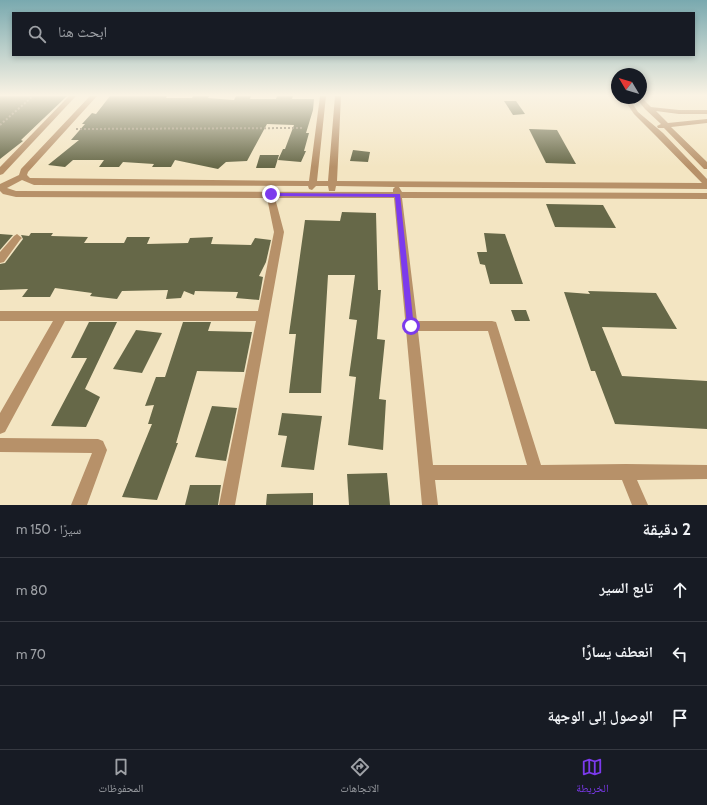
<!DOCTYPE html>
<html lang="ar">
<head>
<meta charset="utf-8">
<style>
	body { margin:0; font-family:Cabin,"Noto Naskh Arabic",sans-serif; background:#242831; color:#f1f3f6; direction:rtl }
	.compass { position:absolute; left:611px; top:68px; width:36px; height:36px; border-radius:50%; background:#171b24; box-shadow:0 2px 6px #0003; rotate:308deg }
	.stop { position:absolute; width:12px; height:12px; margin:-9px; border:3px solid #7c3aed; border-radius:50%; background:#fff }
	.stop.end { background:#7c3aed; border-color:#fff; box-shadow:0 1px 4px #0008 }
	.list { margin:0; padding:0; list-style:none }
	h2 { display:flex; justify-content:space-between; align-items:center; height:52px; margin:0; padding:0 16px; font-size:17px }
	h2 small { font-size:13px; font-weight:400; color:#9ea1a6 }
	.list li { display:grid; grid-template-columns:26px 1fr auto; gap:12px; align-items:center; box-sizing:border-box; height:64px; padding:0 16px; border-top:1px solid #363941 }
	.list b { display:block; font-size:15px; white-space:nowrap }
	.list em { font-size:13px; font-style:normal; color:#9ea1a6 }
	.icon { flex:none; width:22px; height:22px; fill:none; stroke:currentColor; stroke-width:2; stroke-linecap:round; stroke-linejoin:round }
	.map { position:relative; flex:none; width:707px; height:505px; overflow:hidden; direction:ltr }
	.search { position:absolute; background:#171b24; box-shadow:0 2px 6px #0003; left:12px; right:12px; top:12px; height:44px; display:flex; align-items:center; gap:10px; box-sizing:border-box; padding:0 14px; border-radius:0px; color:#9ea1a6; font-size:15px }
	.sheet { height:244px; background:#171b24 }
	nav { display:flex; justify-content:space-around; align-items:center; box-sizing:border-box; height:56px; border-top:1px solid #363941; background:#171b24; font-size:11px; color:#9ea1a6 }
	nav a { display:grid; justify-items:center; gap:2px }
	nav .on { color:#7c3aed }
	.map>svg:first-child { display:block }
	.building { fill:#666848 }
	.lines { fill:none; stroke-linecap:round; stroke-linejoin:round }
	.path { stroke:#938970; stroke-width:2; stroke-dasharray:2 2; stroke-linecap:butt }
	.minor { fill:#b79169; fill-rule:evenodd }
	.route { fill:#7c3aed }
</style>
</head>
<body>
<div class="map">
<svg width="707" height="505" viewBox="0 0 707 505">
	<rect width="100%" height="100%" fill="#f3e5c2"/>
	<!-- building -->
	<g class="building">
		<path d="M 0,96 L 67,96 L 21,140 L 23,141 L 0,159 Z"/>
		<path d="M 110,96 L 167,96 L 166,98 L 192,98 L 193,96 L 209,96 L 208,98 L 234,100 L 236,96 L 251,96 L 250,99 L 276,99 L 277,96 L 293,96 L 292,99 L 314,99 L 313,110 L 306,133 L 309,133 L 304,151 L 306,151 L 301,162 L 278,160 L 283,149 L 285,149 L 294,125 L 267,124 L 247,161 L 226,162 L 218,169 L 175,160 L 171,167 L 152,167 L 154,164 L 123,162 L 119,167 L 99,167 L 104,160 L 73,160 L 65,167 L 48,165 L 79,140 L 71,140 L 85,124 L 82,124 L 92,113 L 96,114 Z"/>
		<path d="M 504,101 L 516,101 L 525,114 L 513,115 Z"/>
		<path d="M 529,129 L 557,130 L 576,164 L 546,163 Z"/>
		<path d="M 353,150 L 370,152 L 368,162 L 350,161 Z"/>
		<path d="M 260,155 L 279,155 L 275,168 L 256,168 Z"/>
		<path d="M 546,204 L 603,205 L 616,228 L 555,227 Z"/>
		<path d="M 342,212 L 376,213 L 378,290 L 381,290 L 377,339 L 385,340 L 379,399 L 386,400 L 383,450 L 348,445 L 356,377 L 349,376 L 357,320 L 349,319 L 355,275 L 328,275 L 321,393 L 289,393 L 296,334 L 289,334 L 305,220 L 340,221 Z"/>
		<path d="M 31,233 L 53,233 L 51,236 L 88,237 L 84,243 L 124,243 L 127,237 L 150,237 L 147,244 L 188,243 L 190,238 L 213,237 L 211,244 L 251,245 L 255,238 L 271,240 L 266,262 L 259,276 L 263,277 L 259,300 L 236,298 L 238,292 L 195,291 L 194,295 L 184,291 L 181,298 L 166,299 L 168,290 L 122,291 L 117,299 L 90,296 L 92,293 L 55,288 L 50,297 L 22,297 L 28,289 L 0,290 L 0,264 L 5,263 L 23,239 L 21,235 L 29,236 Z"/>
		<path d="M 484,233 L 505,234 L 523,284 L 490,284 L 485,265 L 480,264 L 477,252 L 487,252 Z"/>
		<path d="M 0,234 L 13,235 L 0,250 Z"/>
		<path d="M 588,291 L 656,293 L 677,329 L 602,327 L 622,376 L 707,381 L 707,429 L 615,424 L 595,371 L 591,371 L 564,292 L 590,294 Z"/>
		<path d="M 511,310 L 526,310 L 530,321 L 515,321 Z"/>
		<path d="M 89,322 L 117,322 L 85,389 L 100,397 L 86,427 L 51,426 L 87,358 L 71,358 Z"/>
		<path d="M 183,322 L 211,322 L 208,331 L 252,332 L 244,372 L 197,371 L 176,443 L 178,443 L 157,500 L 122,497 L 152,424 L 148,424 L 154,405 L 145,406 L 156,377 L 165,377 Z"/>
		<path d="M 136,330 L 162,333 L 142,373 L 113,369 Z"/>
		<path d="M 212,406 L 237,408 L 226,461 L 195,457 Z"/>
		<path d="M 282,413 L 322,416 L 314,470 L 281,467 L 287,436 L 278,435 Z"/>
		<path d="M 387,473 L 390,505 L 349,505 L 347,474 Z"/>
		<path d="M 190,485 L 221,485 L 218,505 L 185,505 Z"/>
		<path d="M 313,493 L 313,505 L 266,505 L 267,494 Z"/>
	</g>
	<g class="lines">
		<!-- path -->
		<g class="path">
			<path d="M 0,125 L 33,96"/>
			<path d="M 76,129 L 302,128"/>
		</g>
		<!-- minor -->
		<g class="minor">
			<path d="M 69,96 L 76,96 L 3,174 L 0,175 L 0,167 Z"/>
			<path d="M 90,96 L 97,96 L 28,172 L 27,175 L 30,178 L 309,181 L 320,96 L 326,96 L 317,181 L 328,181 L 335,96 L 341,96 L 337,181 L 702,183 L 657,137 L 634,114 L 623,98 L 629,98 L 638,112 L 663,133 L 707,179 L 707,189 L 399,187 L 402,192 L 707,193 L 707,199 L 402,198 L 417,321 L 492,321 L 496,322 L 541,465 L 626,464 L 707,465 L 707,479 L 637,480 L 648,505 L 632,505 L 622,480 L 435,480 L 438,505 L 422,505 L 394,198 L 275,198 L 284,232 L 235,505 L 219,505 L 256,321 L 65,321 L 5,432 L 0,434 L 0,413 L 53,321 L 0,321 L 0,311 L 258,311 L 274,232 L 267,198 L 16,197 L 3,194 L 0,191 L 0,184 L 19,175 L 21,169 ZM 22,180 L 34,185 L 308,186 L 309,189 L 312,190 L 316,186 L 328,186 L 329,191 L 335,191 L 336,186 L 395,187 L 393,189 L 393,192 L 16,191 L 7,188 ZM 418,331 L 488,331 L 527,465 L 433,465 Z"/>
			<path d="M 641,97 L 651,107 L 679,110 L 707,110 L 707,114 L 679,114 L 656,111 L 668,123 L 707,119 L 707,123 L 671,127 L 707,162 L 707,169 L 704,169 L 664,128 L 658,128 L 657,126 L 661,124 L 645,109 L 636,98 L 641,98 Z"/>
			<path d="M 17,234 L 22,238 L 20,240 L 4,262 L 0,263 L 0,252 L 14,236 Z"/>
			<path d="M 0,438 L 98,439 L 103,441 L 107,450 L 87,505 L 71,505 L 92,453 L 0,452 Z"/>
		</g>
	</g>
	<!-- sky -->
	<linearGradient id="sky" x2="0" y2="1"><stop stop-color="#79a9af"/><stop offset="0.57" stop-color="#faf3e4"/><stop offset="1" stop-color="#faf3e4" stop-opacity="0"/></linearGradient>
	<rect width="707" height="167" fill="url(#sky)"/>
	<!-- route -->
	<path class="route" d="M 269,193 L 400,194 L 414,328 L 411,329 L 407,326 L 395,197 L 271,196 Z"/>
</svg>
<svg class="compass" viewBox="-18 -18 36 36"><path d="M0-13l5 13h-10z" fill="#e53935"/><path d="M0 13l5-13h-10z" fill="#9ea1a6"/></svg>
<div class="stop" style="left:411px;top:326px"></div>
<div class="stop end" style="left:271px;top:194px"></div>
<div class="search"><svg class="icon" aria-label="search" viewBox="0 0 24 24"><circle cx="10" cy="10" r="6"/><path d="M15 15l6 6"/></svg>ابحث هنا</div>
</div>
<section class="sheet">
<h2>2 دقيقة<small>سيرًا · 150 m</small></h2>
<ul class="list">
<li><svg class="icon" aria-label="ahead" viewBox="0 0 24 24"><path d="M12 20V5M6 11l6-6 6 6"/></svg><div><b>تابع السير</b></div><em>80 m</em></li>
<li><svg class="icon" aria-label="left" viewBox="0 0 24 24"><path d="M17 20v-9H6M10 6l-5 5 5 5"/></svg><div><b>انعطف يسارًا</b></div><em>70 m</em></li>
<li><svg class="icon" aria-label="arrive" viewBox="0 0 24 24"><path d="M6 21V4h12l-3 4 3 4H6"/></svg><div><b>الوصول إلى الوجهة</b></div></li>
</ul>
</section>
<nav>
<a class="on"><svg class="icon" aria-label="map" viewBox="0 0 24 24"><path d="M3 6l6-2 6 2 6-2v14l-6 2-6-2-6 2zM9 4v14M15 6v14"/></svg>الخريطة</a>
<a><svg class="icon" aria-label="directions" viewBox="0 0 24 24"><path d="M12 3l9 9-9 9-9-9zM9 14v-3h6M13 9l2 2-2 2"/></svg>الاتجاهات</a>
<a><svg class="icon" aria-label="saved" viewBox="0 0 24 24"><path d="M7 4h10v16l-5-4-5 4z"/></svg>المحفوظات</a>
</nav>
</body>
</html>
